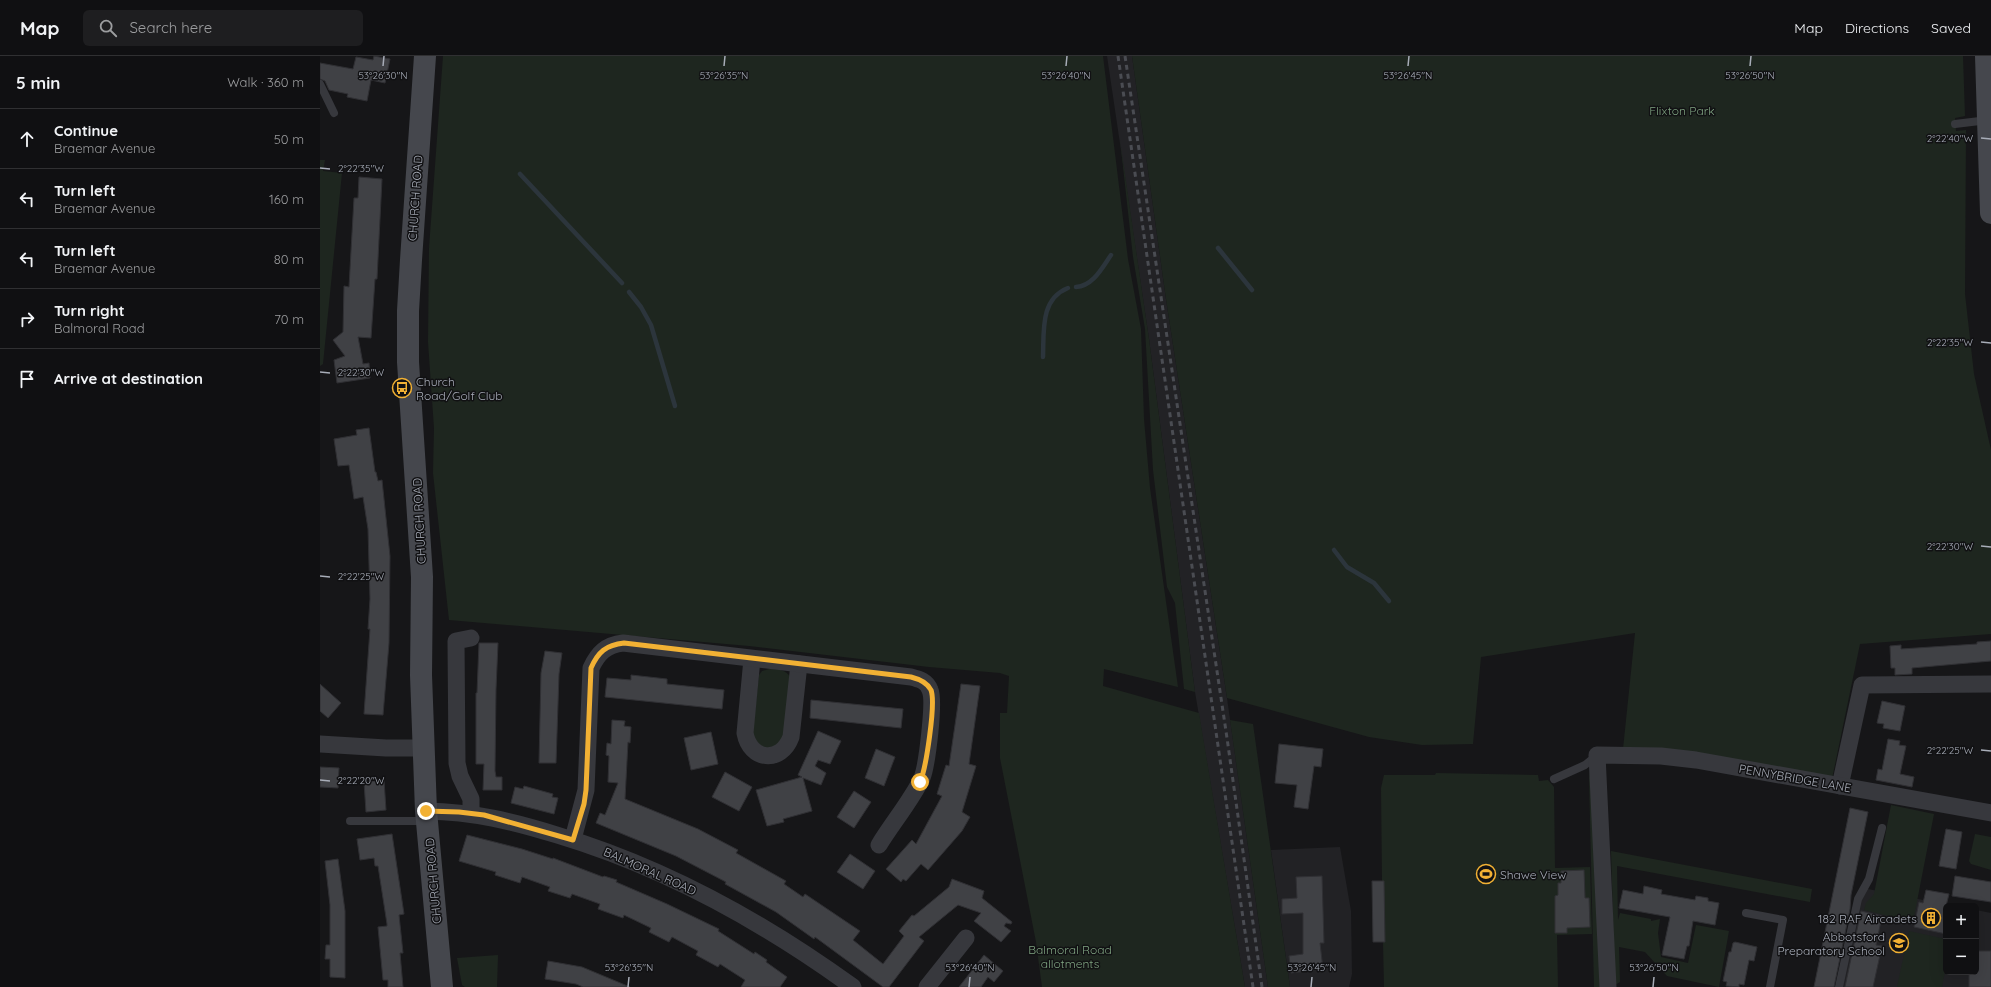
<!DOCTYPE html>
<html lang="en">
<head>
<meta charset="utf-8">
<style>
	body { margin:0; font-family:Quicksand,sans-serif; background:#1e1e20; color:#f1f3f6 }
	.controls { position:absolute; right:12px; bottom:12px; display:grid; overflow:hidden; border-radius:6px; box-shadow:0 4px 16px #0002 }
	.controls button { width:36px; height:36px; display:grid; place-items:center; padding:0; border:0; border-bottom:1px solid #303032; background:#101012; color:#f1f3f6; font:20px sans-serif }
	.stop { position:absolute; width:12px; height:12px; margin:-9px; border:3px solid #f2b134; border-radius:50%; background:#fff }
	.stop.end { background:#f2b134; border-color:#fff; box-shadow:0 1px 4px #0008 }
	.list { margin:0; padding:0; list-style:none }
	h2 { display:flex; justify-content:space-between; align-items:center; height:52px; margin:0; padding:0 16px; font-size:17px }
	h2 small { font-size:13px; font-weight:400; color:#9c9d9f }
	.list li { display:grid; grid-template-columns:26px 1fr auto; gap:12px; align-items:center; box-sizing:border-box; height:60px; padding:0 16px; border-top:1px solid #303032 }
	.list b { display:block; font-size:15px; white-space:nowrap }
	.list p { margin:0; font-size:13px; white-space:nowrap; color:#9c9d9f }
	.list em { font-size:13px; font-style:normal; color:#9c9d9f }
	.icon { flex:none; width:22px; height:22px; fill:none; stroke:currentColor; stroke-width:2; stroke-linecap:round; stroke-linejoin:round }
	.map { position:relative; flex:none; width:1671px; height:931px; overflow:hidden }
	header { display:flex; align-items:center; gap:24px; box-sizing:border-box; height:56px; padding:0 20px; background:#101012; border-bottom:1px solid #303032 }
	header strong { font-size:19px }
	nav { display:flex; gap:22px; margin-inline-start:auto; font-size:14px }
	.search { width:280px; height:36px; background:#1e1e20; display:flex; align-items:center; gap:10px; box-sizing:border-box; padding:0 14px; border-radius:6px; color:#9c9d9f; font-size:15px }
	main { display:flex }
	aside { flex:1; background:#101012 }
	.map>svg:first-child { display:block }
	.built { fill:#222225 }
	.green { fill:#1e261f }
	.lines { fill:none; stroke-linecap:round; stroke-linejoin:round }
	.stream { stroke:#2c353c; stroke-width:4.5 }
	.building { fill:#404145; stroke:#303034 }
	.lane { stroke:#37383d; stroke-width:8 }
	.street { stroke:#37383d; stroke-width:17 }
	.secondary { stroke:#45474d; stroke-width:22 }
	.rail { stroke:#4a4c52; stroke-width:3; stroke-dasharray:5 4; stroke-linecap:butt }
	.route { stroke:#f2b134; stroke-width:5 }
	.ticks { fill:none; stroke:#a8adb8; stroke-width:1.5 }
	.labels { text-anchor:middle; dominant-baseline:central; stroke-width:3; stroke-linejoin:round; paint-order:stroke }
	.park-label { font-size:12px; fill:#7fa381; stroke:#111113 }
	.street-label { font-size:12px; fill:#a8adb8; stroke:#111113 }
	.poi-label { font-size:12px; fill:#a8adb8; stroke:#111113; text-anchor:start }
	.ticks-label { font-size:10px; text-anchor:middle; fill:#a8adb8; stroke:#111113; stroke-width:3; stroke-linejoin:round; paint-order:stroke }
</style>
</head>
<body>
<header>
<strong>Map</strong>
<div class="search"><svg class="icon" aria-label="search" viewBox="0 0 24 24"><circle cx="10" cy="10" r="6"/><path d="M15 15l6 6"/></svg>Search here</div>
<nav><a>Map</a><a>Directions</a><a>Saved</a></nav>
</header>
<main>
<aside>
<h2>5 min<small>Walk · 360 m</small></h2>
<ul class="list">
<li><svg class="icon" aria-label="ahead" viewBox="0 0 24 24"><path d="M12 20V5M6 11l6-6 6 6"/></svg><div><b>Continue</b><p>Braemar Avenue</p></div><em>50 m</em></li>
<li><svg class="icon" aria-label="left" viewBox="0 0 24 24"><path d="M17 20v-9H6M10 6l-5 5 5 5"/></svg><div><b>Turn left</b><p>Braemar Avenue</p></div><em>160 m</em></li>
<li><svg class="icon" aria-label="left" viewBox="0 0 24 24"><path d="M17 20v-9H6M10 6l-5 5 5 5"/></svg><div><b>Turn left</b><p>Braemar Avenue</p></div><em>80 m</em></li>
<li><svg class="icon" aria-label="right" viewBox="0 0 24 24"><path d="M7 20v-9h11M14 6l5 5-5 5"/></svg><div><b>Turn right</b><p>Balmoral Road</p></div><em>70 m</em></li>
<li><svg class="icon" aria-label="arrive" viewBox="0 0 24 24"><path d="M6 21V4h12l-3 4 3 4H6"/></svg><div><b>Arrive at destination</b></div></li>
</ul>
</aside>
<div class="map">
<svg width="1671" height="931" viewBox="0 0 1671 931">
	<rect width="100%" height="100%" fill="#161618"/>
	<!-- built -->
	<g class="built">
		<path d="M 787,0 L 812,0 L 846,243 L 907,642 L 948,931 L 925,931 L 875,636 L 829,283 Z"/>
		<path d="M 1020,791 L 1031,855 L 1032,918 L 1029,931 L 970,931 L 951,794 Z"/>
		<path d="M 1543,832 L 1633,850 L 1626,850 L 1626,916 L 1656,916 L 1656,854 L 1671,857 L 1671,931 L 1522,931 Z"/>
	</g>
	<!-- green -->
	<g class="green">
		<path d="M 123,0 L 783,0 L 808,203 L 821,273 L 824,363 L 830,432 L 858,631 L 784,613 L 783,630 L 879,657 L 925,931 L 722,931 L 716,886 L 680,702 L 680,657 L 687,657 L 689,620 L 680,617 L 609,611 L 429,590 L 129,564 L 113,417 L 114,372 L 108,286 L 109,192 Z"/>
		<path d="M 812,0 L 1643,0 L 1645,60 L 1635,62 L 1636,75 L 1646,74 L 1645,238 L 1654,318 L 1671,394 L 1671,578 L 1540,588 L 1512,723 L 1303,693 L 1315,577 L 1161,601 L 1153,688 L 1102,689 L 1049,681 L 907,642 L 846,243 Z"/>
		<path d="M 800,84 L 829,283 L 875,636 L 864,633 L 855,547 L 847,531 L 833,414 L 825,273 L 813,201 Z"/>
		<path d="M 0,104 L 5,104 L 3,115 L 22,117 L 3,308 L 0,310 Z"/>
		<path d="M 449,613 C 459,613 465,613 471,622 L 463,687 L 447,694 L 432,683 L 439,619 L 442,615 Z"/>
		<path d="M 910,664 L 933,668 L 970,931 L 948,931 Z"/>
		<path d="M 1270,715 L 1284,931 L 1274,931 L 1269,722 Z"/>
		<path d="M 1116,717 L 1218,719 L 1219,725 L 1228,724 L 1234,731 L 1235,812 L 1270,811 L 1272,878 L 1237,879 L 1238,931 L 1064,931 L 1063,886 L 1053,886 L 1052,825 L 1062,825 L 1061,732 L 1064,719 L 1115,719 Z"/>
		<path d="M 1571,749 L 1614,758 L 1593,866 L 1544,854 L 1546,847 L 1554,838 Z"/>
		<path d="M 1655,778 L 1671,781 L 1671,814 L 1651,808 L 1649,805 Z"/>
		<path d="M 1291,795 L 1492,833 L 1490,846 L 1297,810 L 1298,864 L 1300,857 L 1331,863 L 1331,865 L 1340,863 L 1338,877 L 1341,901 L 1368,907 L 1376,869 L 1409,875 L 1399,931 L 1347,920 L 1325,896 L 1299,891 L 1300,926 L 1295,929 Z"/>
		<path d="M 1589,875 L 1626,883 L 1626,910 L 1622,931 L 1577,931 Z"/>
		<path d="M 178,899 L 177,931 L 145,931 L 142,929 L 137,902 Z"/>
	</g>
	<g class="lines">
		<!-- stream -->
		<g class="stream">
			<path d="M 200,118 L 302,227"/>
			<path d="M 898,192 L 932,234"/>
			<path d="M 756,231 C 773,230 782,212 791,199"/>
			<path d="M 309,236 L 321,251 L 331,269 L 355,350"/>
			<path d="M 723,301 C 724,275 720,243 748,232"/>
			<path d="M 1014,494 L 1027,511 L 1054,527 L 1069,545"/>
		</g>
	</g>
	<!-- building -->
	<g class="building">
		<path d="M 54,0 L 70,3 L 65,27 L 51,24 L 47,45 L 27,41 L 28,38 L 9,34 L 5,25 L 0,23 L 0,7 L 33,13 L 36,1 L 53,4 Z"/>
		<path d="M 39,121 L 62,123 L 57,223 L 55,223 L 51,282 L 38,281 L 43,308 L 49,307 L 50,322 L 17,327 L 14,304 L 25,300 L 13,284 L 23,276 L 24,230 L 29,231 L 34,142 L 38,142 Z"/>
		<path d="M 49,372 L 55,416 L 56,416 L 58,425 L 62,424 L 70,500 L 69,587 L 63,659 L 44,658 L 50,573 L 48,573 L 50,543 L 48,473 L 43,441 L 34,443 L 29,409 L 18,410 L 14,383 L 37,379 L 36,374 Z"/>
		<path d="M 1671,585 L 1671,605 L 1592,612 L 1592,618 L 1575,619 L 1575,612 L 1571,612 L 1570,590 L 1581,589 L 1581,593 L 1657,588 L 1657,586 Z"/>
		<path d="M 159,587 L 178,587 L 176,633 L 175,715 L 176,721 L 182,721 L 182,734 L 163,734 L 164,708 L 156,708 L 156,637 L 157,637 Z"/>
		<path d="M 225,595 L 242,597 L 239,618 L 236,707 L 219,707 L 221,617 Z"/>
		<path d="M 311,619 L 347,623 L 347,628 L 404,634 L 402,653 L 285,641 L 287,622 L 311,624 Z"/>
		<path d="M 0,628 L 21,647 L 8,662 L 0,655 Z"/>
		<path d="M 641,628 L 660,630 L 649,708 L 656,710 L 642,756 L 650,761 L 642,775 L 608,814 L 601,808 L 586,825 L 583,823 L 581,826 L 566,813 L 592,784 L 596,788 L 622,740 L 617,738 L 626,709 L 629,710 Z"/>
		<path d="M 491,644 L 583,653 L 581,672 L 490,662 Z"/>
		<path d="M 1562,645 L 1585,650 L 1580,675 L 1563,672 L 1564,668 L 1557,667 Z"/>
		<path d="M 292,664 L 305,665 L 304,670 L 311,671 L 310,687 L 308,686 L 305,743 L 378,773 L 418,794 L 416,797 L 466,825 L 464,828 L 483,841 L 485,838 L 540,875 L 533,884 L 563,908 L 584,880 L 579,875 L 592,859 L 594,860 L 629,831 L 632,823 L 664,835 L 662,842 L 692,866 L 691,868 L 686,867 L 684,870 L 691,875 L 681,886 L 654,865 L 661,857 L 638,849 L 599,881 L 604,885 L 569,931 L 563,931 L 495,881 L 494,883 L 456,856 L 405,828 L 406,826 L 356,800 L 276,767 L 280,757 L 285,759 L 298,727 L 288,726 L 289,700 L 286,699 L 287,687 L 291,688 Z"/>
		<path d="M 498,675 L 521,685 L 510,708 L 498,704 L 495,710 L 506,717 L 501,729 L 483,722 L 492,755 L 463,763 L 464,766 L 447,770 L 436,734 L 482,721 L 478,719 Z"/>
		<path d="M 391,676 L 398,708 L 371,714 L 364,682 Z"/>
		<path d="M 1568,683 L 1580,685 L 1579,689 L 1586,690 L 1580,718 L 1594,721 L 1592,731 L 1556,724 L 1558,713 L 1562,714 Z"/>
		<path d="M 959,688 L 1003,693 L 1001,711 L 994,710 L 988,753 L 974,751 L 977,729 L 955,727 Z"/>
		<path d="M 556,693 L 575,701 L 564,730 L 545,722 Z"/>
		<path d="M 0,711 L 19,712 L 18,732 L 0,731 Z"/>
		<path d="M 405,716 L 432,731 L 419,755 L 392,741 Z"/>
		<path d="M 64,724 L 66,754 L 46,756 L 44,726 Z"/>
		<path d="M 204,730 L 233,738 L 232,741 L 238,742 L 234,758 L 191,747 L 195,731 L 203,733 Z"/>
		<path d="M 534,735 L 551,746 L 534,772 L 517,761 Z"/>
		<path d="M 1530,752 L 1548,756 L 1531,839 L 1530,853 L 1514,931 L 1494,931 Z"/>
		<path d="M 1626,773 L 1642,776 L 1636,813 L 1619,810 Z"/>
		<path d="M 72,778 L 84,858 L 79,859 L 83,897 L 80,897 L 83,931 L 68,931 L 68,924 L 63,924 L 58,871 L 67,870 L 67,868 L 58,810 L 55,810 L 54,802 L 40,804 L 37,783 Z"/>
		<path d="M 147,779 L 202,793 L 233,803 L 233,802 L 283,821 L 284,820 L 297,824 L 296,826 L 347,848 L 399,873 L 398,875 L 434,898 L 435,896 L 447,904 L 446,906 L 467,921 L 460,931 L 421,931 L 425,924 L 400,908 L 398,911 L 376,899 L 378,895 L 352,881 L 349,886 L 329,876 L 331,872 L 304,859 L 303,862 L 278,853 L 280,848 L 252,838 L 250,842 L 228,835 L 230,831 L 202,821 L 200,827 L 175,819 L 176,816 L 139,805 Z"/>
		<path d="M 530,798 L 555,815 L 543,833 L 517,816 Z"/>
		<path d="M 18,803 L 25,855 L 25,922 L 10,921 L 10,903 L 5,903 L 6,889 L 10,889 L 10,849 L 5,805 Z"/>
		<path d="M 1264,814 L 1265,842 L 1269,842 L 1270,871 L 1247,872 L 1247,877 L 1235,877 L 1235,840 L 1238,839 L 1238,827 L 1241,827 L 1241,815 Z"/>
		<path d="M 1002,820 L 1004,887 L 1000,887 L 1003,913 L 971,917 L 969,900 L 983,898 L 983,857 L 962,858 L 962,843 L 977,842 L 976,821 Z"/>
		<path d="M 1635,820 L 1671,826 L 1671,846 L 1632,840 Z"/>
		<path d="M 1052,825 L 1064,825 L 1065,886 L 1053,886 Z"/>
		<path d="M 1324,830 L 1342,834 L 1341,838 L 1375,844 L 1376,840 L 1388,842 L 1388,845 L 1399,847 L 1395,869 L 1373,865 L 1369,890 L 1367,890 L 1364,903 L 1342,899 L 1350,861 L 1299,852 L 1303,834 L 1323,838 Z"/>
		<path d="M 1606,834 L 1629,838 L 1626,850 L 1626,878 L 1594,871 L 1599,846 L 1603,847 Z"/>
		<path d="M 1541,855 L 1562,860 L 1556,889 L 1562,890 L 1553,931 L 1525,931 Z"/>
		<path d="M 1415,886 L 1437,891 L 1434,905 L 1429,904 L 1424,929 L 1419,928 L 1419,931 L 1406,930 L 1407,926 L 1403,925 L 1409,896 L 1411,896 L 1413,887 Z"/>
		<path d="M 1656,895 L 1671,895 L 1671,931 L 1649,931 L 1649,916 L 1656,916 Z"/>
		<path d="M 664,899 L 683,915 L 674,926 L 668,921 L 661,931 L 639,931 Z"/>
		<path d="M 228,905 L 262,911 L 310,931 L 263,931 L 256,928 L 225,923 Z"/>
	</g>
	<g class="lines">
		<!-- lane -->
		<g class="lane">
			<path d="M 0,28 L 14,57"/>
			<path d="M 1635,68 L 1668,64"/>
			<path d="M 1234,723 L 1265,709 L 1276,700"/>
			<path d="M 30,765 L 107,765"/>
			<path d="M 1426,857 L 1463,864 L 1450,931"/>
			<path d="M 1519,931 L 1538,843 L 1549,823 L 1562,772"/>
		</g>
		<!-- street -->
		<g class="street">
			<path d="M 432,603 L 425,677 C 430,705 461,708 471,681 L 479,608"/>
			<path d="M 0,688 L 66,692 L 103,692"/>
			<path d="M 1520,730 L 1542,629 L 1671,628"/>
			<path d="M 106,755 C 154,756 192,765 237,779 C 344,811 442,865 533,931"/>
			<path d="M 151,757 L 151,743 L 140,720 L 137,707 L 136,585 L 151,582"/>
			<path d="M 253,783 L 266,734 L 271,612 C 278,597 286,589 303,587 L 591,621 C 599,623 607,625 610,634 C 615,645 607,709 602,722 C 593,742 571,769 559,789"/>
			<path d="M 607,931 L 646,882"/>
			<path d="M 1288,931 L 1277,699 L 1341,700 L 1376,704 L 1671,757"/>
		</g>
		<!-- secondary -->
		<g class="secondary">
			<path d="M 105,0 L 91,204 L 88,255 L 88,306 L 102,521 L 101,619 L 106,755 L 122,931"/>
			<path d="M 1666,0 L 1671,157"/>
		</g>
		<!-- rail -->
		<g class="rail">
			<path d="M 798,0 L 933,931"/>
			<path d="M 805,0 L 907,682 L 942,931"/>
		</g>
	</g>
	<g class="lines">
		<!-- route -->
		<path class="route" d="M 106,755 L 139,756 L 164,759 L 253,784 L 264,748 L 266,734 L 271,612 C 278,596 286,589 304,587 L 591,621 C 599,623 607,626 611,634 C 616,647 606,713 600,726"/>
	</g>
	<!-- ticks -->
	<path class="ticks" d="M 63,10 L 64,0M 404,10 L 405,0M 746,10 L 747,0M 1088,10 L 1089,0M 1430,10 L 1431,0M 1661,82 L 1671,83M 0,112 L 10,113M 1661,286 L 1671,287M 0,316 L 10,317M 1661,490 L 1671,491M 0,520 L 10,521M 1661,694 L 1671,695M 0,724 L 10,725M 308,931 L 309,921M 649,931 L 650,921M 991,931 L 992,921M 1333,931 L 1334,921"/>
	<!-- icons -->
	<defs>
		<g id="bus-ring" transform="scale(1)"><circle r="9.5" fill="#111113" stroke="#f2b134" stroke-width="1.5"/><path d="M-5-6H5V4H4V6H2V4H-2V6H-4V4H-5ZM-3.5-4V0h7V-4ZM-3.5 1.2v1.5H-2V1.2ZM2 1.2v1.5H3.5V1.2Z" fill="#f2b134"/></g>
		<g id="stadium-ring" transform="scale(1)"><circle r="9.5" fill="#111113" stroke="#f2b134" stroke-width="1.5"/><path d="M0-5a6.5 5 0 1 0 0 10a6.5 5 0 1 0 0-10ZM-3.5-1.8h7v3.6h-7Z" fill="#f2b134"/></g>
		<g id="building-ring" transform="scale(1)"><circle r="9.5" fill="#111113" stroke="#f2b134" stroke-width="1.5"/><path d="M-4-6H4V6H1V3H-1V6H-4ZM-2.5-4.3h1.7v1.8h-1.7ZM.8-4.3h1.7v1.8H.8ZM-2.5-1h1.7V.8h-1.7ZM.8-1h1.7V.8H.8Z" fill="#f2b134"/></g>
		<g id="school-ring" transform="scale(1)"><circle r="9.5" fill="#111113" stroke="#f2b134" stroke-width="1.5"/><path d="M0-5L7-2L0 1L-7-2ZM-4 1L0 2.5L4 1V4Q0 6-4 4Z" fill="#f2b134"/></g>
	</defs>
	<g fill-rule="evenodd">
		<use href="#bus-ring" x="82" y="332"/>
		<use href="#stadium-ring" x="1166" y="818"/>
		<use href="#building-ring" x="1611" y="862"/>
		<use href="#school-ring" x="1579" y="887"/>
	</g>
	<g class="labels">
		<!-- park labels -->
		<g class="park-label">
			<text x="1362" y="54">Flixton Park</text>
			<text x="750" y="893">Balmoral Road<tspan x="750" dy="14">allotments</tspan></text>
		</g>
		<!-- street labels -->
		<g class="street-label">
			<text transform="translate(95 142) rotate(-86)">CHURCH ROAD</text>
			<text transform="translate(99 465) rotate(-93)">CHURCH ROAD</text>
			<text transform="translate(1475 722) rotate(10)">PENNYBRIDGE LANE</text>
			<text transform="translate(330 815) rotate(24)">BALMORAL ROAD</text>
			<text transform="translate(113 825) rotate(-95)">CHURCH ROAD</text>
		</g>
		<!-- poi labels -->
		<g class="poi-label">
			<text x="96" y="325">Church<tspan x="96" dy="14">Road/Golf Club</tspan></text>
			<text x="1180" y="818">Shawe View</text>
			<text x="1597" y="862" text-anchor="end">182 RAF Aircadets</text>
			<text x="1565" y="880" text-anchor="end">Abbotsford<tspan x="1565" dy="14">Preparatory School</tspan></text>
		</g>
	</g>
	<g class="ticks-label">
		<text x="63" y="23">53°26'30"N</text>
		<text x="404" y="23">53°26'35"N</text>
		<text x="746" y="23">53°26'40"N</text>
		<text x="1088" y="23">53°26'45"N</text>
		<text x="1430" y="23">53°26'50"N</text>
		<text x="1630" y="86">2°22'40"W</text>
		<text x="41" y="116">2°22'35"W</text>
		<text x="1630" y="290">2°22'35"W</text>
		<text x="41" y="320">2°22'30"W</text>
		<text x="1630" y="494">2°22'30"W</text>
		<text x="41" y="524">2°22'25"W</text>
		<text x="1630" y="698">2°22'25"W</text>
		<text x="41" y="728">2°22'20"W</text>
		<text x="309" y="915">53°26'35"N</text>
		<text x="650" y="915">53°26'40"N</text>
		<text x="992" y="915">53°26'45"N</text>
		<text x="1334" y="915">53°26'50"N</text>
	</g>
</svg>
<div class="controls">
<button>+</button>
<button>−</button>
</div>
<div class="stop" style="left:600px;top:726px"></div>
<div class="stop end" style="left:106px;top:755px"></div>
</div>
</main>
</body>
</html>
